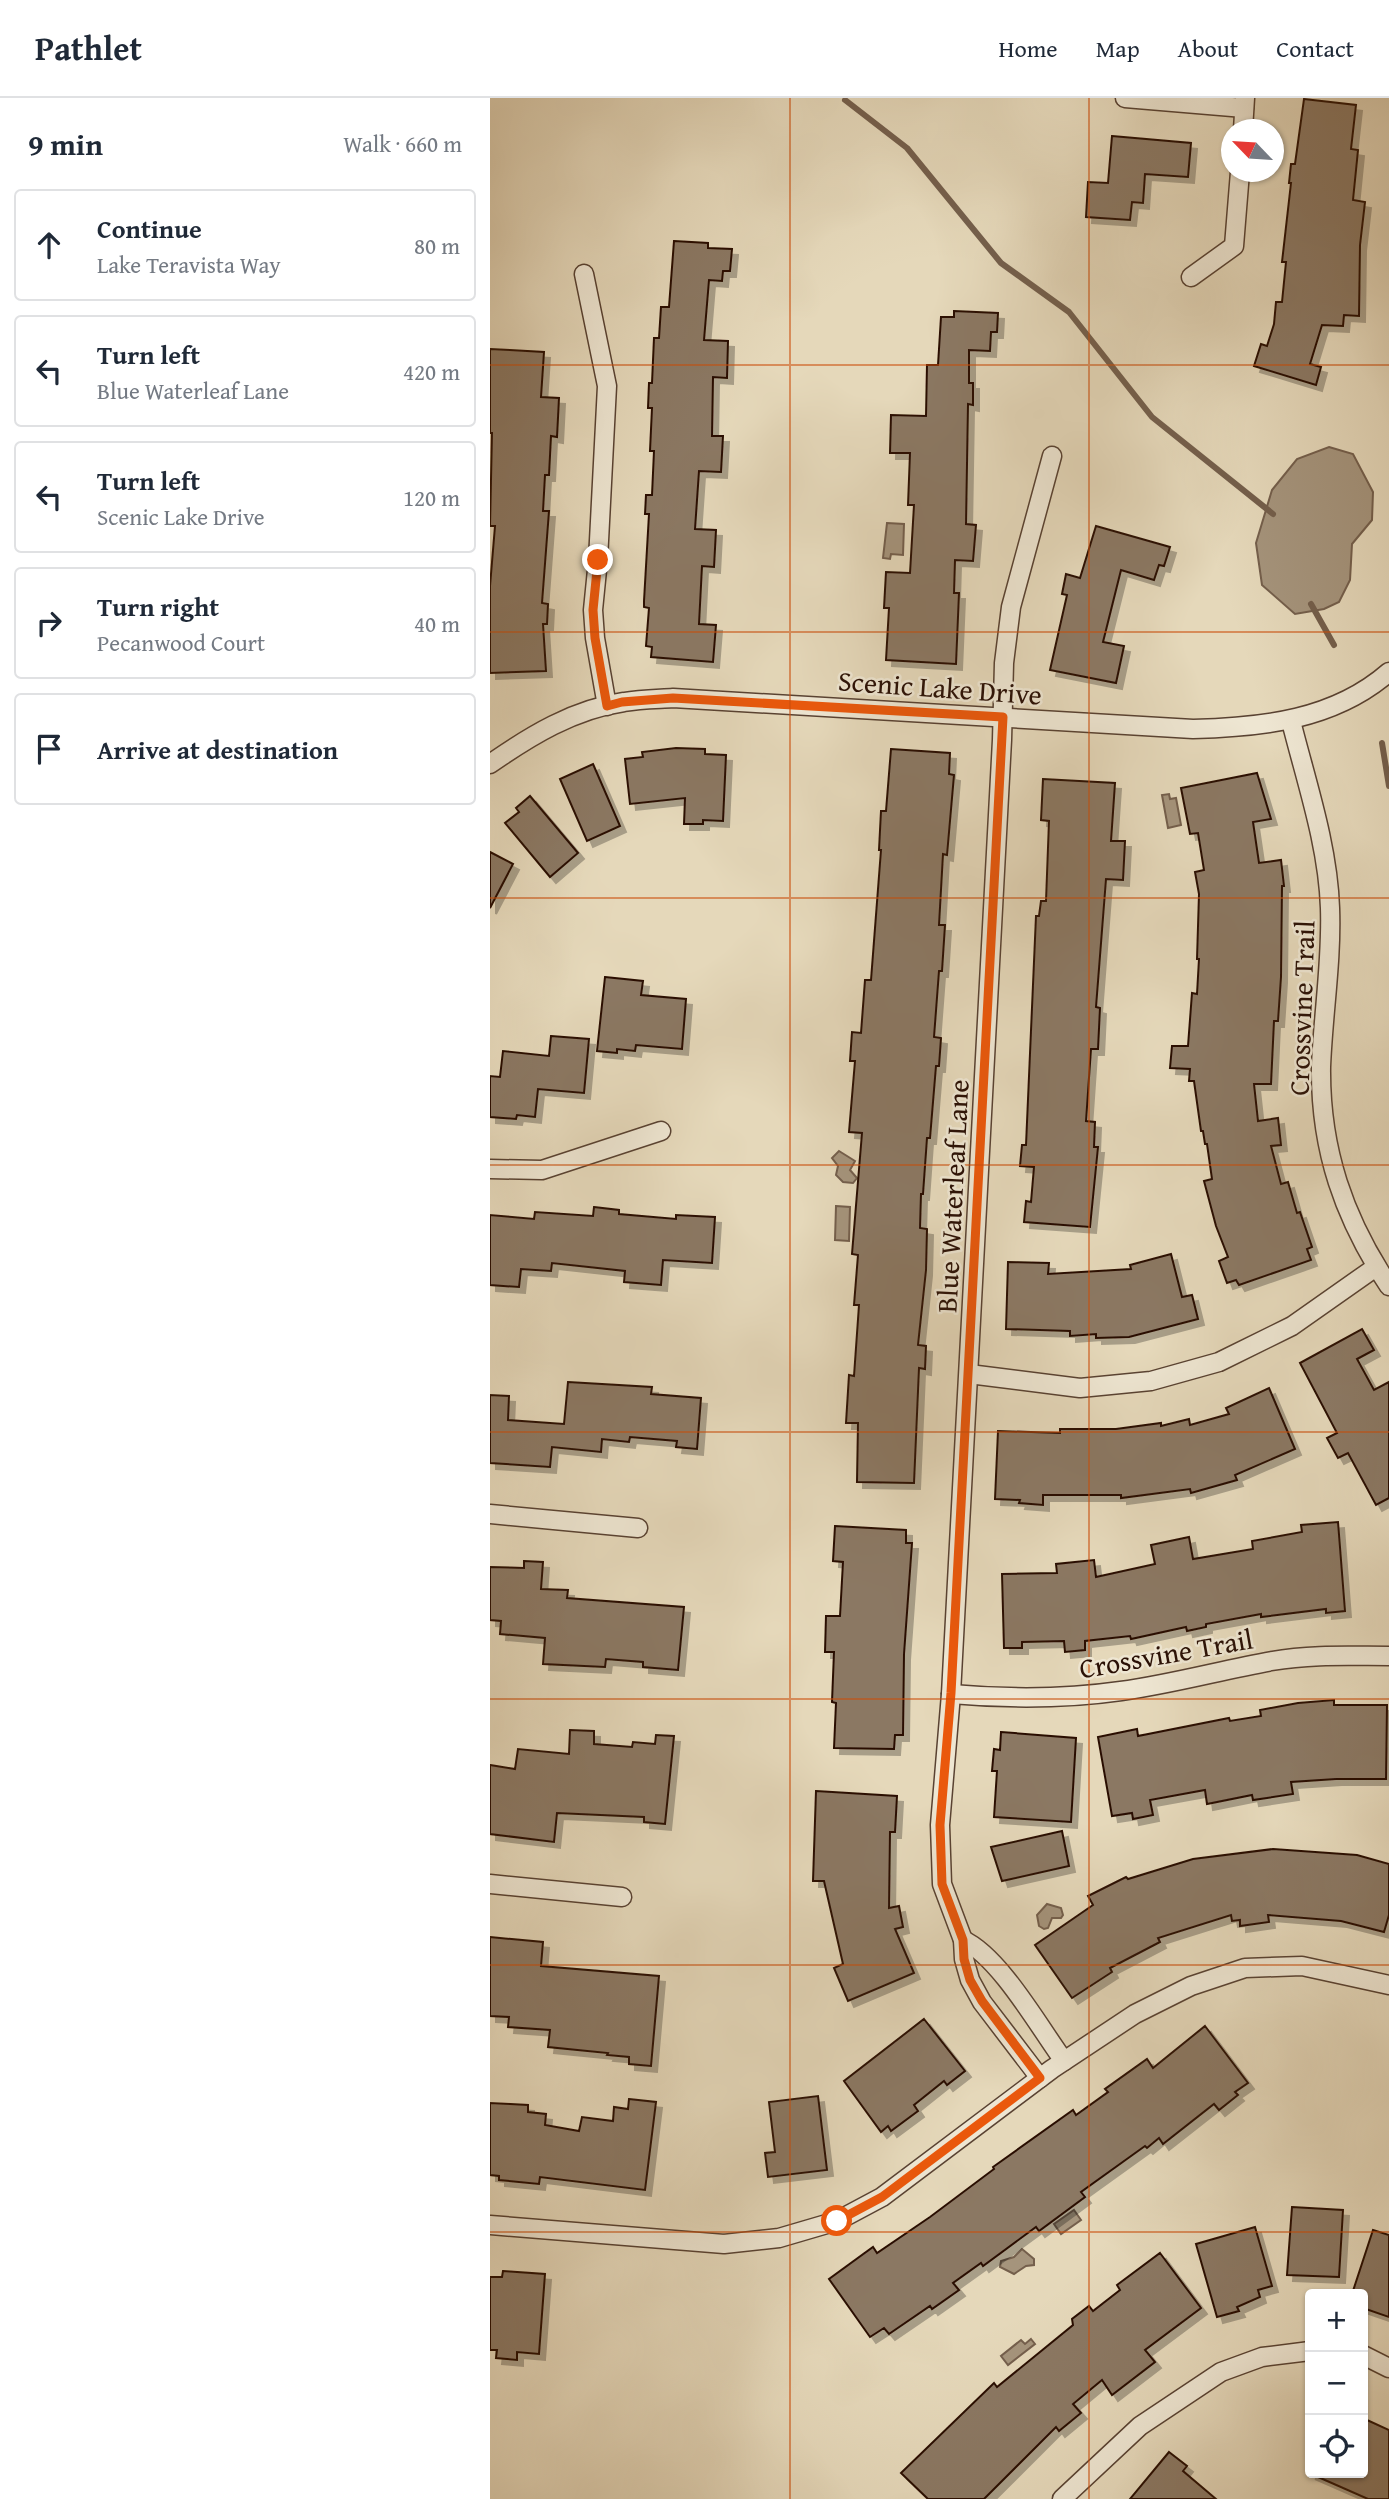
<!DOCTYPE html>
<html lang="en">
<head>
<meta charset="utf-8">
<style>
	body { margin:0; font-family:"Gentium Book Plus",serif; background:#f6f6f7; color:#1f2937 }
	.controls { position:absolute; right:21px; bottom:21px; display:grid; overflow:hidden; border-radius:7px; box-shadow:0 2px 5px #0004 }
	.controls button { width:63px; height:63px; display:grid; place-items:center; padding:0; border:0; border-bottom:2px solid #e0e1e3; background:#fff; color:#1f2937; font:35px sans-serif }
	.compass { position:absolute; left:731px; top:21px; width:63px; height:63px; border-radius:50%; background:#fff; box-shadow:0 2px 5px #0004; rotate:295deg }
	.stop { position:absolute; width:21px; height:21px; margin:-16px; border:5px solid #ea580c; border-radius:50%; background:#fff }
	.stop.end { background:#ea580c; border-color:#fff; box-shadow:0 2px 7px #0008 }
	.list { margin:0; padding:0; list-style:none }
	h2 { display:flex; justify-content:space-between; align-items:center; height:91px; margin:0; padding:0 28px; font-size:30px }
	h2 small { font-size:23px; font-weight:400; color:#747a83 }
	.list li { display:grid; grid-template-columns:46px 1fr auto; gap:21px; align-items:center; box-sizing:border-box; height:112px; margin:0 14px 14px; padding:0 14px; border:2px solid #e0e1e3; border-radius:7px }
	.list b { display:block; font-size:26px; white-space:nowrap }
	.list p { margin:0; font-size:23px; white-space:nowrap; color:#747a83 }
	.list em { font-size:23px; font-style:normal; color:#747a83 }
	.icon { flex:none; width:38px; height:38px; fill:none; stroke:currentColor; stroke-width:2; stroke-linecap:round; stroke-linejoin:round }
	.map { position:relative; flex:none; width:899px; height:2401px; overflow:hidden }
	header { display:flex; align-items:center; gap:42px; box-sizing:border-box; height:98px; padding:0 35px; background:#fff; border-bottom:2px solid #e0e1e3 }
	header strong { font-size:33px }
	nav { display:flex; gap:38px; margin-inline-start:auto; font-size:24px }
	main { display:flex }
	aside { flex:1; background:#fff }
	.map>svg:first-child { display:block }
	.water { fill:#a5947c; stroke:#745f4c; stroke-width:2 }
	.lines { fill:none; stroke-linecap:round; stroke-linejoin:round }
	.stream { stroke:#745f4c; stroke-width:6 }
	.building { fill:#8b7863; stroke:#2a1005; stroke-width:2; filter:url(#shadow) }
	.street-casing { stroke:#594232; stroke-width:21 }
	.street { stroke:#eee6d2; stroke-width:18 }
	.route { stroke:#ea580c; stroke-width:9 }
	.grid { fill:none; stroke:#cc4e0b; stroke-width:2; stroke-opacity:0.55 }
	.labels { text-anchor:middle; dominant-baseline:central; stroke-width:5; stroke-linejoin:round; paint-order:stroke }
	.street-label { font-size:28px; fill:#2a1005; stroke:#eee6d2 }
</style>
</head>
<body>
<header>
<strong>Pathlet</strong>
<nav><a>Home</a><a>Map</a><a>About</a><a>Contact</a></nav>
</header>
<main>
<aside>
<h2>9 min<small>Walk · 660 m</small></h2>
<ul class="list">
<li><svg class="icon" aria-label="ahead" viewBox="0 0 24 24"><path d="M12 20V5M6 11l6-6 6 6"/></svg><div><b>Continue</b><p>Lake Teravista Way</p></div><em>80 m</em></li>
<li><svg class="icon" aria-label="left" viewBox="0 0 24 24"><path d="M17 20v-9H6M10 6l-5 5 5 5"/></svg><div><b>Turn left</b><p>Blue Waterleaf Lane</p></div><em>420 m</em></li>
<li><svg class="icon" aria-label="left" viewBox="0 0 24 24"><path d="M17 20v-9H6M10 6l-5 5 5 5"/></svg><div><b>Turn left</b><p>Scenic Lake Drive</p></div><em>120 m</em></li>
<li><svg class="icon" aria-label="right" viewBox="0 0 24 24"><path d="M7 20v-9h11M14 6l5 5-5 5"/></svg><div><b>Turn right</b><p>Pecanwood Court</p></div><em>40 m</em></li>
<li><svg class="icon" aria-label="arrive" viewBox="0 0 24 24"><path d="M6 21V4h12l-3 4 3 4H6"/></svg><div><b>Arrive at destination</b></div></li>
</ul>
</aside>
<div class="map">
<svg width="899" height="2401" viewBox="0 0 899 2401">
	<defs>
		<filter id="shadow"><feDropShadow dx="6" dy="6" stdDeviation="0" flood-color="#0004"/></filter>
	</defs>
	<rect width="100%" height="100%" fill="#e5d8ba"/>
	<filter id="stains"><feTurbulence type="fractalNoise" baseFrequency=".00286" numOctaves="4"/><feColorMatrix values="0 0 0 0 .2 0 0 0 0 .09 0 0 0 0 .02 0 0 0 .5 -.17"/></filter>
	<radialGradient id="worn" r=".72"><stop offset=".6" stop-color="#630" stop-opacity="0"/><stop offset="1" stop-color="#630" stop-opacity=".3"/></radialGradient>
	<!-- water -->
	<g class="water">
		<path d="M 839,349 L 863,356 L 883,394 L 882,422 L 862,446 L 860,482 L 849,504 L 834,511 L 805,516 L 772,487 L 766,445 L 782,392 L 807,361 Z"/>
		<path d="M 397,425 L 414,426 L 413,457 L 401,456 L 400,461 L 393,460 Z"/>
		<path d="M 679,696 L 680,701 L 686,700 L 691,727 L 678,730 L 672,697 Z"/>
		<path d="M 349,1053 L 365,1063 L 360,1072 L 367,1080 L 363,1085 L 353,1084 L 346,1077 L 348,1068 L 342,1060 Z"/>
		<path d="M 346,1108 L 360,1109 L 359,1143 L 345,1142 Z"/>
		<path d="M 557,1806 L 571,1810 L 573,1817 L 571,1820 L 562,1820 L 558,1830 L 554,1831 L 549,1828 L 547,1817 Z"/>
		<path d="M 584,2112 L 591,2122 L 571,2136 L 564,2126 Z"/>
		<path d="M 532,2151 L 544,2161 L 544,2167 L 536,2168 L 524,2176 L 510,2169 L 511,2163 L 524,2159 Z"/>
		<path d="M 541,2241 L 545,2246 L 518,2267 L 511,2258 L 531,2242 L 535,2246 Z"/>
	</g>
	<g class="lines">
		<!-- stream -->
		<g class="stream">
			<path d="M 355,2 L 417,50 L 511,165 L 579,214 L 662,319 L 783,416"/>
			<path d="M 821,506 L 844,547"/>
			<path d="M 892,645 L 899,688"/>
		</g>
	</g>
	<!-- building -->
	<g class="building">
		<path d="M 814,1 L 866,7 L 861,51 L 868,52 L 863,102 L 875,104 L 870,147 L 869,218 L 854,217 L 853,228 L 832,227 L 820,266 L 831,269 L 826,287 L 764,268 L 771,246 L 777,248 L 784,226 L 786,204 L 792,204 L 796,164 L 792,164 L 801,85 L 799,85 L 801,66 L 805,66 Z"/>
		<path d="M 622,38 L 701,45 L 698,79 L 655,76 L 653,105 L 642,104 L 640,122 L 596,119 L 598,84 L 618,85 Z"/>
		<path d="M 184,143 L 218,145 L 218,150 L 242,151 L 240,173 L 233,173 L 232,183 L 219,182 L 214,242 L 238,243 L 237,280 L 223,279 L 222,338 L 233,338 L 231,374 L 209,373 L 205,431 L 226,432 L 224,469 L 212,468 L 209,526 L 226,527 L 223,564 L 161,559 L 162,549 L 156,548 L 159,510 L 154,509 L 154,503 L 159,416 L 155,416 L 156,397 L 162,397 L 164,353 L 160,353 L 162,310 L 158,310 L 159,285 L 162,285 L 164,240 L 169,240 L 171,209 L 179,209 Z"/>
		<path d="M 464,213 L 508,215 L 507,234 L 501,234 L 500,253 L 479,252 L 479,285 L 483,285 L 483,307 L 478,306 L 476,426 L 486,427 L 483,463 L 465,462 L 464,495 L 469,495 L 466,566 L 396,562 L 399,510 L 394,510 L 396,474 L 420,475 L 424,407 L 418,407 L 420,355 L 400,355 L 401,317 L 436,318 L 437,267 L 448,267 L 451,219 L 464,219 Z"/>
		<path d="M 0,251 L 54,254 L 51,299 L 69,300 L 67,339 L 61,338 L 59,377 L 55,377 L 53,413 L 59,413 L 52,505 L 58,506 L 57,526 L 53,526 L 56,573 L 0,575 L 0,488 L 5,428 L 0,428 L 2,335 L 0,335 Z"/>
		<path d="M 606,428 L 680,449 L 674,468 L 669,467 L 664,482 L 631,472 L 613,544 L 634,548 L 626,585 L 560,572 L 577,497 L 572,496 L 576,476 L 590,480 Z"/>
		<path d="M 186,650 L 215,651 L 215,656 L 236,657 L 233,723 L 213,722 L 213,726 L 194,726 L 195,700 L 140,706 L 135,661 L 153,659 L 152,654 Z"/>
		<path d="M 401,651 L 460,655 L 459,676 L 464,677 L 457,757 L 453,756 L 449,827 L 455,827 L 452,873 L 449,873 L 444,939 L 451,940 L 449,968 L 446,968 L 440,1040 L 437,1040 L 433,1096 L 431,1096 L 430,1130 L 437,1131 L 436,1172 L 428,1247 L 436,1248 L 435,1271 L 429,1270 L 424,1385 L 367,1384 L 368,1325 L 356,1325 L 359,1277 L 364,1278 L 369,1207 L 364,1207 L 368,1157 L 362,1156 L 372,1035 L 359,1034 L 365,963 L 360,963 L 362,934 L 371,935 L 375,882 L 381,882 L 391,752 L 389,752 L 391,713 L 396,713 Z"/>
		<path d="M 103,666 L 130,728 L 97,743 L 70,681 Z"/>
		<path d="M 767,675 L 781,721 L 763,724 L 769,765 L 791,762 L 794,788 L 792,788 L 791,879 L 788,923 L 784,923 L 781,986 L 764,986 L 768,1023 L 788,1020 L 791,1047 L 781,1048 L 791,1086 L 798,1084 L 807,1115 L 810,1114 L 822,1149 L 817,1151 L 821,1162 L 749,1187 L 746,1182 L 737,1185 L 729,1163 L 738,1159 L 726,1128 L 714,1083 L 722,1081 L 717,1046 L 715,1046 L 713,1033 L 711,1033 L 704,983 L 699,983 L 700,971 L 680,970 L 682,948 L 698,948 L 702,895 L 707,896 L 709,861 L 707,861 L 709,796 L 705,774 L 714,772 L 708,735 L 700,736 L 691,690 Z"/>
		<path d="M 553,681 L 625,685 L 621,743 L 635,743 L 633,782 L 616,781 L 606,909 L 610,910 L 608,951 L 601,951 L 596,1023 L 605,1024 L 604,1049 L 608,1049 L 600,1129 L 534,1124 L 536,1103 L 541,1104 L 544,1069 L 530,1068 L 532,1047 L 536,1047 L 546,818 L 549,818 L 551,803 L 556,803 L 559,723 L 551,722 Z"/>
		<path d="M 40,698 L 88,755 L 60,779 L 15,725 L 29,714 L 26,710 Z"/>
		<path d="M 0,754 L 23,766 L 0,810 Z"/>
		<path d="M 115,879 L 153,883 L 151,897 L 196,901 L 192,951 L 146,947 L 145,953 L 127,951 L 127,955 L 107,953 Z"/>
		<path d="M 61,938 L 99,941 L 94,995 L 48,991 L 45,1019 L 27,1017 L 26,1021 L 0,1019 L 0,978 L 10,979 L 13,953 L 59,958 Z"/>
		<path d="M 104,1109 L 129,1112 L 129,1116 L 186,1121 L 186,1117 L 225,1119 L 222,1165 L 173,1162 L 171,1187 L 134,1184 L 135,1173 L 62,1165 L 61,1173 L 31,1171 L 29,1189 L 0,1187 L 0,1117 L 44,1121 L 45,1114 L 103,1118 Z"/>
		<path d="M 681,1156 L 692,1199 L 702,1197 L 708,1221 L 639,1239 L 606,1240 L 606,1236 L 580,1238 L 580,1233 L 516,1231 L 518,1164 L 559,1165 L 558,1176 L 641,1171 L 640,1167 Z"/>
		<path d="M 872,1231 L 884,1252 L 867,1261 L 884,1292 L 899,1284 L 899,1400 L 886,1407 L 858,1355 L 848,1360 L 837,1340 L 847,1335 L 810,1265 Z"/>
		<path d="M 78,1284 L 162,1289 L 161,1296 L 211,1300 L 207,1351 L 186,1349 L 187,1343 L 140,1339 L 139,1344 L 112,1341 L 111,1354 L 62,1349 L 60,1369 L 0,1365 L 0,1297 L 19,1298 L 18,1322 L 74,1326 Z"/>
		<path d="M 779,1290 L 805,1351 L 745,1377 L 747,1382 L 701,1395 L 700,1391 L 631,1400 L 631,1397 L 553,1397 L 553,1407 L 529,1405 L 530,1402 L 505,1401 L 508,1333 L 570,1335 L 570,1331 L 626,1331 L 671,1325 L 671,1328 L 699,1321 L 700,1327 L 739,1316 L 736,1310 Z"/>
		<path d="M 848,1424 L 855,1513 L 836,1515 L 836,1511 L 771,1519 L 771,1516 L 716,1526 L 716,1529 L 697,1533 L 696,1529 L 641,1541 L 640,1538 L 595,1543 L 595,1552 L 575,1554 L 574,1543 L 532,1544 L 532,1550 L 514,1550 L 512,1476 L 567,1475 L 566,1466 L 604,1462 L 606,1479 L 665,1466 L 661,1447 L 699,1439 L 703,1461 L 763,1451 L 762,1443 L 812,1434 L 811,1427 Z"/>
		<path d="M 345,1428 L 416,1432 L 416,1445 L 422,1445 L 414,1556 L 413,1637 L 405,1637 L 404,1651 L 344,1650 L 346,1605 L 342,1604 L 344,1554 L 335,1554 L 336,1518 L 350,1518 L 353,1464 L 343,1463 Z"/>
		<path d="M 34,1463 L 53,1464 L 51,1491 L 78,1492 L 77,1500 L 194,1509 L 188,1572 L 153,1569 L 153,1564 L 116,1561 L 115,1569 L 53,1566 L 55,1540 L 10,1536 L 11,1523 L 0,1522 L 0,1469 L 34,1470 Z"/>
		<path d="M 844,1602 L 844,1607 L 897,1607 L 896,1681 L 846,1681 L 801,1684 L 803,1696 L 763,1702 L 762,1697 L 717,1706 L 715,1692 L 660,1702 L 663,1717 L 643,1721 L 642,1715 L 622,1718 L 608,1639 L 647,1631 L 648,1638 L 739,1620 L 740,1623 L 771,1618 L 770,1612 L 808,1605 Z"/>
		<path d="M 80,1632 L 104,1633 L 104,1646 L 142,1649 L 143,1644 L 165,1646 L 166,1637 L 184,1638 L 175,1726 L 154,1724 L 154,1719 L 67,1715 L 64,1744 L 0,1736 L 0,1667 L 25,1671 L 28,1651 L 79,1656 Z"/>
		<path d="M 511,1634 L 586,1640 L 581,1724 L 504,1719 L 507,1673 L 502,1673 L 504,1651 L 510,1652 Z"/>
		<path d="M 326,1693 L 407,1698 L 405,1734 L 400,1734 L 399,1810 L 409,1808 L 413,1829 L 405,1831 L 424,1875 L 358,1903 L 344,1870 L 353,1866 L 334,1783 L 323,1783 Z"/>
		<path d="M 572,1733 L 579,1768 L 512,1783 L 501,1749 Z"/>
		<path d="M 783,1751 L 867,1757 L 899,1766 L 899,1817 L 894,1834 L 851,1823 L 778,1817 L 779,1824 L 750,1828 L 750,1822 L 742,1823 L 741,1817 L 668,1840 L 670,1844 L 620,1870 L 622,1874 L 582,1900 L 545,1847 L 603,1807 L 598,1798 L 636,1779 L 638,1781 L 703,1761 Z"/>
		<path d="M 0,1839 L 53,1844 L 51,1868 L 169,1878 L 161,1968 L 139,1966 L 139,1959 L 117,1957 L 118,1955 L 58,1949 L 60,1932 L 18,1929 L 19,1919 L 0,1918 Z"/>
		<path d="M 434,1921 L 475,1973 L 457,1987 L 454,1983 L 424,2007 L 428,2013 L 401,2033 L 398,2028 L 391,2034 L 354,1983 Z"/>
		<path d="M 715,1928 L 758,1985 L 745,1994 L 748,1997 L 729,2012 L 724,2006 L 673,2046 L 669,2040 L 657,2050 L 655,2048 L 591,2094 L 595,2099 L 549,2133 L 546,2129 L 493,2168 L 491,2165 L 463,2185 L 469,2192 L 442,2211 L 440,2208 L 399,2236 L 394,2230 L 380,2239 L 339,2181 L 383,2149 L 387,2155 L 440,2119 L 504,2071 L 503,2069 L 583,2012 L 586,2017 L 618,1994 L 615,1991 L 657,1961 L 663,1970 Z"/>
		<path d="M 328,1998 L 337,2072 L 278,2079 L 275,2055 L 285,2054 L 279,2004 Z"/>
		<path d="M 139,2001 L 166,2004 L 155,2092 L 50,2079 L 49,2086 L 9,2082 L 9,2078 L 0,2077 L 0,2005 L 38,2007 L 38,2014 L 56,2016 L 55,2027 L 89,2033 L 92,2019 L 123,2023 L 124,2009 L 138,2011 Z"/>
		<path d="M 802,2109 L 853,2112 L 849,2179 L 797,2177 Z"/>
		<path d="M 765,2129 L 782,2188 L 768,2192 L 770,2199 L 747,2209 L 749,2213 L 727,2219 L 706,2146 Z"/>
		<path d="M 883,2132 L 899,2137 L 899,2219 L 873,2210 L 873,2196 L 862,2196 Z"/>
		<path d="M 670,2155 L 711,2210 L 655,2252 L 665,2264 L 622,2297 L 612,2282 L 583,2306 L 591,2315 L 569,2333 L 566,2329 L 494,2401 L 438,2401 L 411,2375 L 504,2285 L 507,2289 L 583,2227 L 582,2221 L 599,2208 L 603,2213 L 630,2192 L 627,2187 Z"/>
		<path d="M 13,2173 L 55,2176 L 49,2256 L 27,2254 L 27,2262 L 6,2260 L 7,2252 L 0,2252 L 0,2179 L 12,2179 Z"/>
		<path d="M 877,2322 L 899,2332 L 899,2401 L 878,2401 L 819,2375 L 873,2375 L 873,2331 Z"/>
		<path d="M 679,2354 L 697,2368 L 693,2373 L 726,2401 L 640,2401 Z"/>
	</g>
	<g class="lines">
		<!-- street casing -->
		<g class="street-casing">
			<g id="street">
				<path d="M 635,0 L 754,10"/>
				<path d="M 753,32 L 755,0"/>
				<path d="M 94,176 L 117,288 L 108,462 L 103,512 L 105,540 L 117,608"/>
				<path d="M 701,179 L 744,148 L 750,74"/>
				<path d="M 801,623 C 816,683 838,747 840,810 C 842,863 833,916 831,969 C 830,1052 854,1120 899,1188"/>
				<path d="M 0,666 C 40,638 84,611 134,604 C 150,601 167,601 183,600 L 703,631 C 773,629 844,622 899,574"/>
				<path d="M 0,1071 L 52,1072 L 171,1033"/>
				<path d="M 479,1276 L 590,1290 L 661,1283 L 729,1264 L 802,1228 L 886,1169"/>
				<path d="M 0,1416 L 148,1430"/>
				<path d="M 461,1596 C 518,1601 575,1601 631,1593 C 682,1586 732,1572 782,1563 C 821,1556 860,1558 899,1558"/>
				<path d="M 0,1786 L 132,1799"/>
				<path d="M 473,1842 C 510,1859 549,1929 574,1963"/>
				<path d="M 550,1980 L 492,1904 L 480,1882 L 474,1861 L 473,1842 L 452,1786 L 450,1727 L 461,1596 L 512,642 L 514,565 L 521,509 L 562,358"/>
				<path d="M 0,2127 L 234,2146 L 289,2140 L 347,2123 L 392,2099 L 562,1971 L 645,1916 L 701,1888 L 755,1870 L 812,1868 L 899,1887"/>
				<path d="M 873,2257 L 899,2270"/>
				<path d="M 572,2401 L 650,2328 L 731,2274 L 772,2259 L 820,2253"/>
			</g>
		</g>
		<!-- street -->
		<use href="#street" class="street"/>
	</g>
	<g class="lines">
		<!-- route -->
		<path class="route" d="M 108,462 L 103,512 L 105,540 L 117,608 L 132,604 L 183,600 L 513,619 L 461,1595 L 450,1727 L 452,1786 L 473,1842 L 474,1861 L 480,1882 L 492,1903 L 550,1980 L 392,2099 L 347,2123"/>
	</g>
	<!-- grid -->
	<path class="grid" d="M 300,0 L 300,2401M 599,0 L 599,2401M 0,267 L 899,267M 0,534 L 899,534M 0,800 L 899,800M 0,1067 L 899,1067M 0,1334 L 899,1334M 0,1601 L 899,1601M 0,1867 L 899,1867M 0,2134 L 899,2134"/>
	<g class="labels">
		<!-- street labels -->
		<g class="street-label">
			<text transform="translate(450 589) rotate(4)">Scenic Lake Drive</text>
			<text transform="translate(811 910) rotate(-88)">Crossvine Trail</text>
			<text transform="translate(462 1098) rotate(-87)">Blue Waterleaf Lane</text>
			<text transform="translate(676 1555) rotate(-10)">Crossvine Trail</text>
		</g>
	</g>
	<rect width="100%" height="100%" filter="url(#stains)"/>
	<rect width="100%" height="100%" fill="url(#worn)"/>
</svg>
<div class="controls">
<button>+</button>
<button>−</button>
<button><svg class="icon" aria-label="locate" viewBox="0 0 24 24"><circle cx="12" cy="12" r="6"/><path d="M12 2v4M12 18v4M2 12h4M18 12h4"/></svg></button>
</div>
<svg class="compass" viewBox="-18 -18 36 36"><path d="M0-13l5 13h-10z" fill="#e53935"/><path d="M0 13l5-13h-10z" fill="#747a83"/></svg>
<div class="stop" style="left:347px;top:2123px"></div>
<div class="stop end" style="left:108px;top:462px"></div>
</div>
</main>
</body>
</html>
